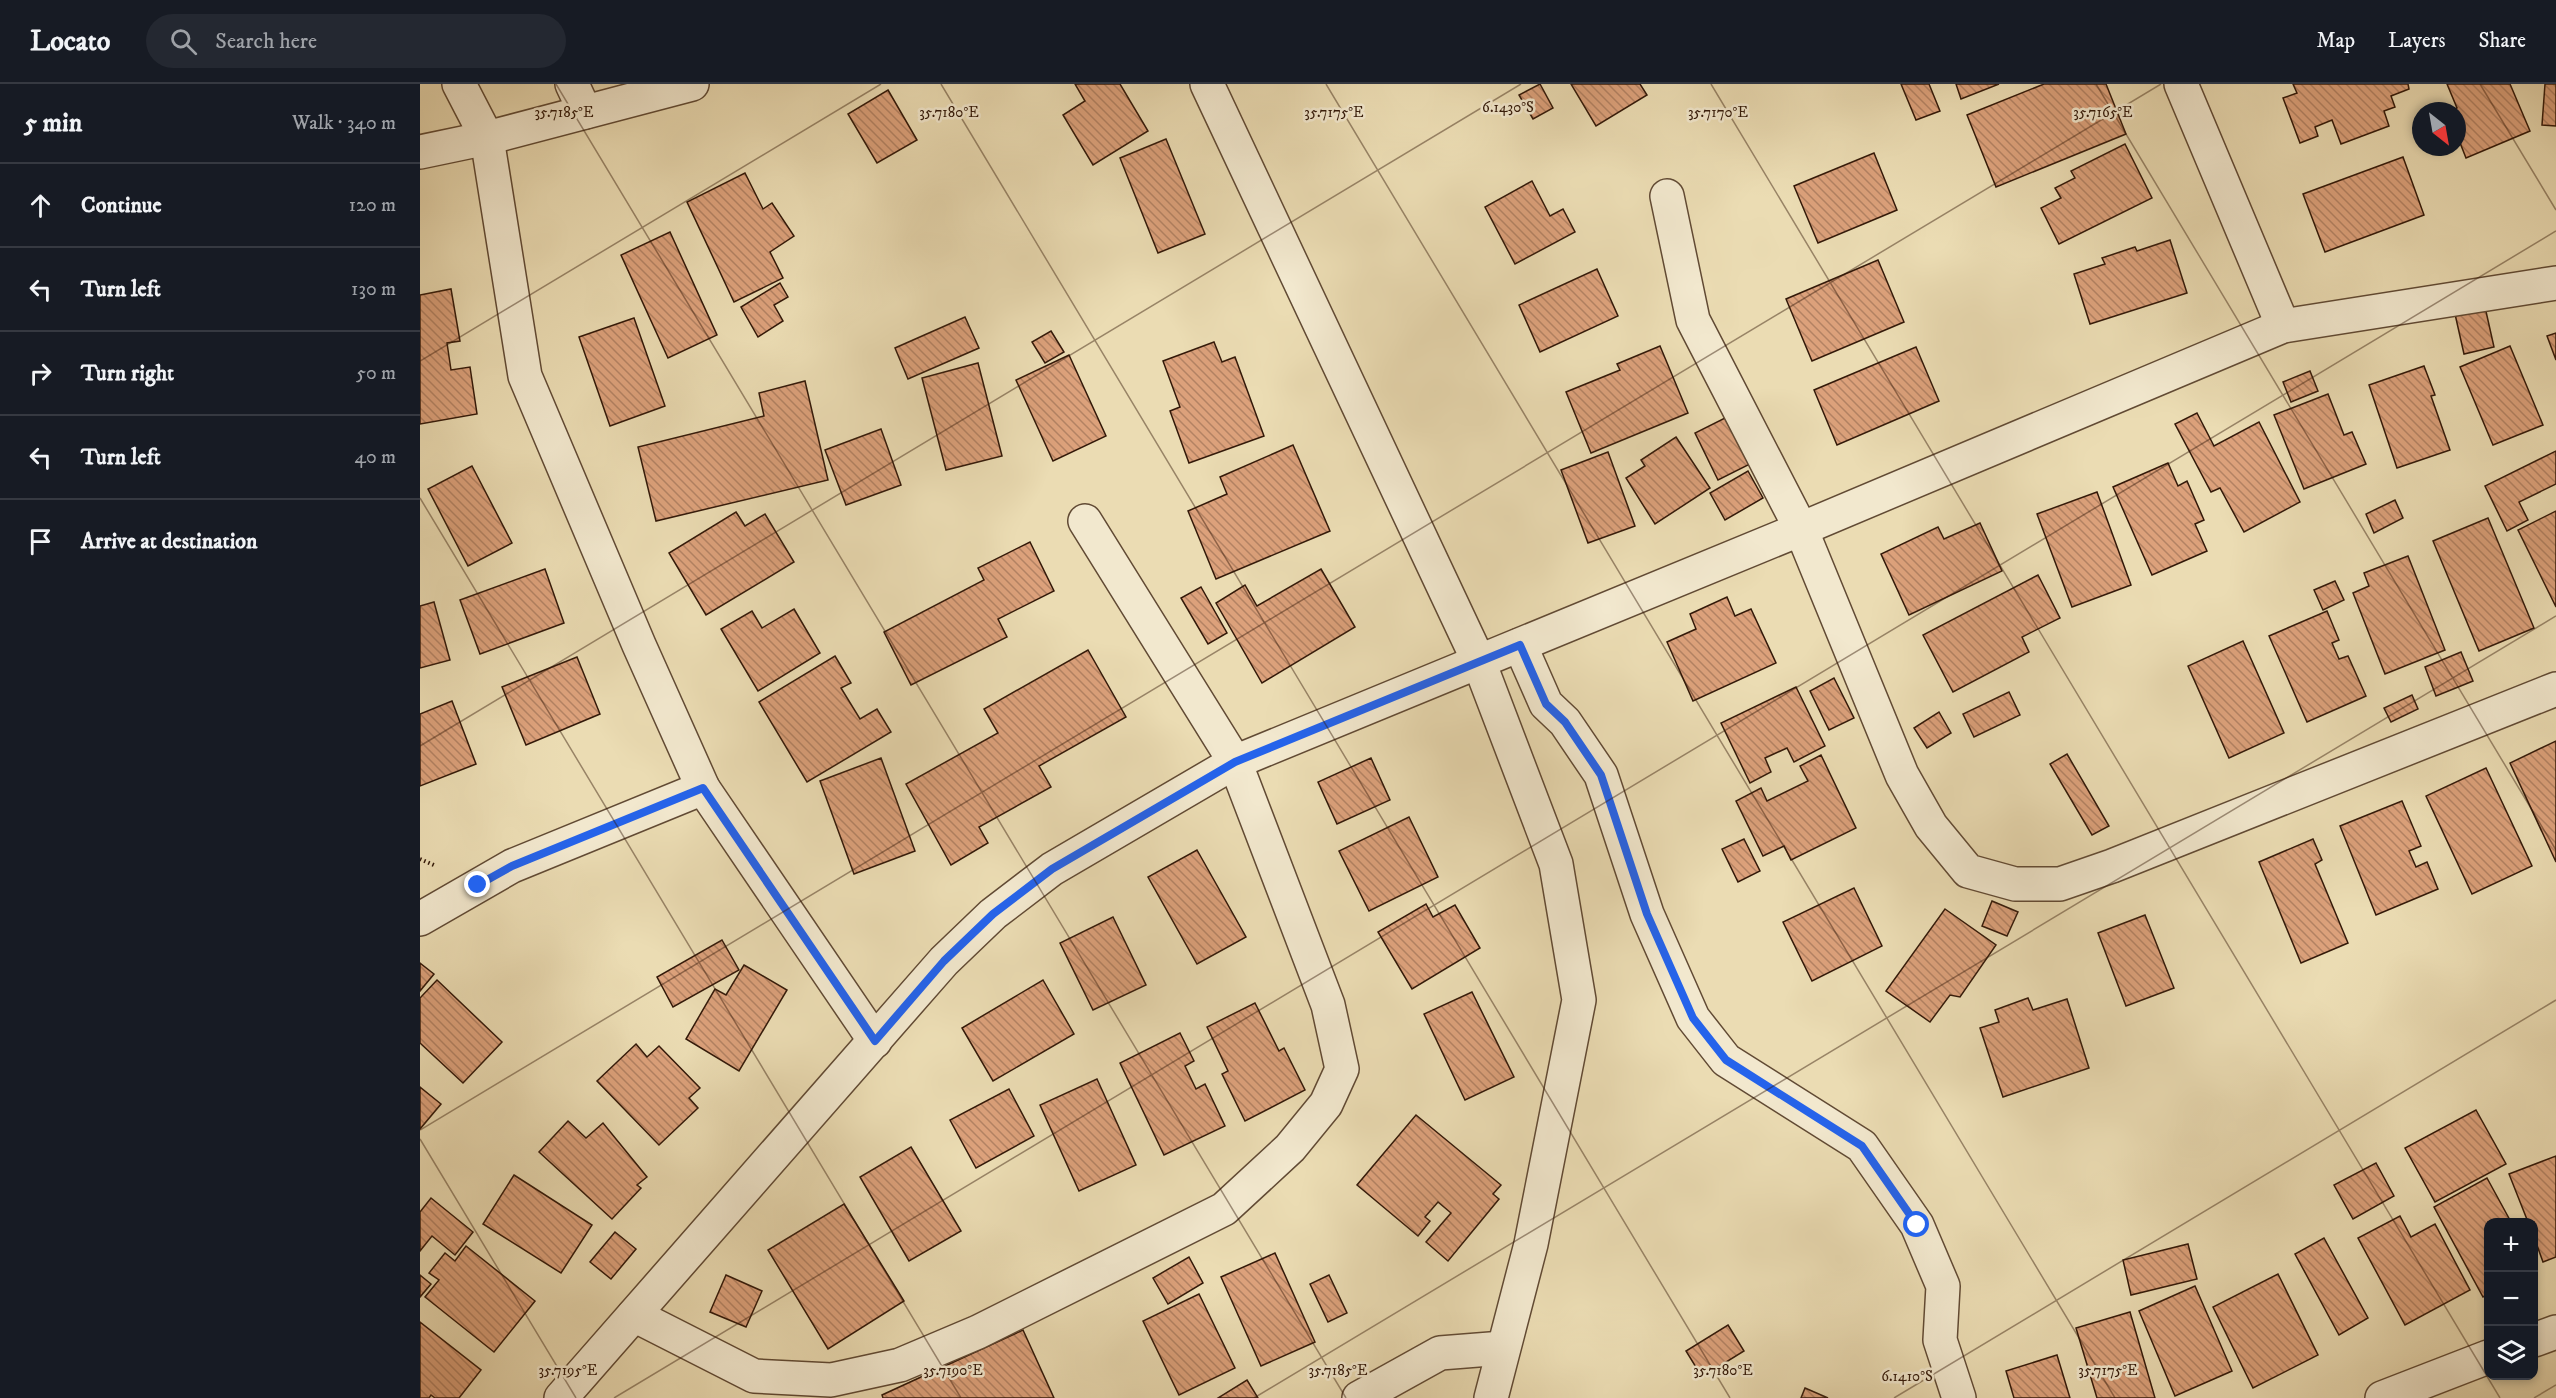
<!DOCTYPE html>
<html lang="en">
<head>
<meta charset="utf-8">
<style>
	body { margin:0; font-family:"IM FELL DW Pica",serif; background:#242831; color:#f1f3f6 }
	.controls { position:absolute; right:18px; bottom:18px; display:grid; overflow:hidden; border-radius:12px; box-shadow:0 3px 9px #0003 }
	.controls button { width:54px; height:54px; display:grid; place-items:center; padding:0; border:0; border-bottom:2px solid #363941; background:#171b24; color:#f1f3f6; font:30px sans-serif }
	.compass { position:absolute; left:1992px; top:18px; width:54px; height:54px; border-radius:50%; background:#171b24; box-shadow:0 3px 9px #0003; rotate:149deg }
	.stop { position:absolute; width:18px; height:18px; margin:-14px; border:4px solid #2563eb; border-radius:50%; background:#fff }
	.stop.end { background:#2563eb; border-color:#fff; box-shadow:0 2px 6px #0008 }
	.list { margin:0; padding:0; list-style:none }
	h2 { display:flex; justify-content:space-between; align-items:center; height:78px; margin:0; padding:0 24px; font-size:26px }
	h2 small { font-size:20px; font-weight:400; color:#9ea1a6 }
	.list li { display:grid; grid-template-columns:39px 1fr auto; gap:18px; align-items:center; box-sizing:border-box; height:84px; padding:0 24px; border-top:2px solid #363941 }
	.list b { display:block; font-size:22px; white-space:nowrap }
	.list em { font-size:20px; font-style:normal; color:#9ea1a6 }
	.icon { flex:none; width:33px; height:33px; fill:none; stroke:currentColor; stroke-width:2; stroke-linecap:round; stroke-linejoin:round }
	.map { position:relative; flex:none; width:2136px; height:1314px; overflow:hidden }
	header { display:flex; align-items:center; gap:36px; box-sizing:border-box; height:84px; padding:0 30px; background:#171b24; border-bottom:2px solid #363941 }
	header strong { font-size:28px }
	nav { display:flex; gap:33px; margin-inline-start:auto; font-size:21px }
	.search { width:420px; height:54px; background:#242831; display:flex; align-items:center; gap:15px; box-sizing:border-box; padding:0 21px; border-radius:33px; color:#9ea1a6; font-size:22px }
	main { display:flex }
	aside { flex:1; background:#171b24 }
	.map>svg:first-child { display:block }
	.building { fill:url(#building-back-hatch); stroke:#331909; stroke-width:1.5 }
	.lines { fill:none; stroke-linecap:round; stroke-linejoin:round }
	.minor-casing { stroke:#614a34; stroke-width:36 }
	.path { stroke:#331909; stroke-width:4; stroke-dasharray:1.5 3; stroke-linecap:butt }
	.minor { stroke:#f2e8ce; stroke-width:33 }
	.route { stroke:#2563eb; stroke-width:8 }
	.ticks { fill:none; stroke:#331909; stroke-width:1.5; stroke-opacity:0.45 }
	.ticks-label { font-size:15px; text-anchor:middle; fill:#331909; stroke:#f2e8ce; stroke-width:5; stroke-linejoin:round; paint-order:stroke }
</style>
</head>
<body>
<header>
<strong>Locato</strong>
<div class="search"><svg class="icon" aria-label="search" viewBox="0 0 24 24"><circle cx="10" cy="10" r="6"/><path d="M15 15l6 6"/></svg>Search here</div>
<nav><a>Map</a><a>Layers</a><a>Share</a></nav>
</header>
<main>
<aside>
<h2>5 min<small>Walk · 340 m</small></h2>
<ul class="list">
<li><svg class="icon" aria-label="ahead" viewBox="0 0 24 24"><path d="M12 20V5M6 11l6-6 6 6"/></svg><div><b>Continue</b></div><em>120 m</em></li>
<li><svg class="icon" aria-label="left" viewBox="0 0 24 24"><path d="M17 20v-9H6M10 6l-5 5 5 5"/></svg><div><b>Turn left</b></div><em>130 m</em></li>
<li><svg class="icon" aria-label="right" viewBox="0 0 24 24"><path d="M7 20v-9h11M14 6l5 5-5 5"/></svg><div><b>Turn right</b></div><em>50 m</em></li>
<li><svg class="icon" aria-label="left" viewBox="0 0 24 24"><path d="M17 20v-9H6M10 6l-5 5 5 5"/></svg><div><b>Turn left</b></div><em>40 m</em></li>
<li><svg class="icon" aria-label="arrive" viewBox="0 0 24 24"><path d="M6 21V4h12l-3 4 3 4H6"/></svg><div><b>Arrive at destination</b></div></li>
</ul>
</aside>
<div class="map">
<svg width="2136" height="1314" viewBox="0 0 2136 1314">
	<defs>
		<pattern id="building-back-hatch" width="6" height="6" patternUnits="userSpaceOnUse" patternTransform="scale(1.5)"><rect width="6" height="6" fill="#dca17b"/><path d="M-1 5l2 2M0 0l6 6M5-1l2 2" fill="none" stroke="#b38263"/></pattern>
	</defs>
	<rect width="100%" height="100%" fill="#ebdcb3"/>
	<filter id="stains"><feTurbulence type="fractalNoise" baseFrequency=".00333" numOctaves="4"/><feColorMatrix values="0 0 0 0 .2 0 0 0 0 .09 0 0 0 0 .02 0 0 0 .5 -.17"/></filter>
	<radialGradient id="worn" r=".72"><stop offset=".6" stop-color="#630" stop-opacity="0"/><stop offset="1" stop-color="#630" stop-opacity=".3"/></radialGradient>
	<!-- building -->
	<g class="building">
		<path d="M 655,0 L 700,0 L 728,47 L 673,81 L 643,31 L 665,17 Z"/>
		<path d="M 1120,0 L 1133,24 L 1113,35 L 1099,11 Z"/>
		<path d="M 1151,0 L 1220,0 L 1227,11 L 1176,42 Z"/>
		<path d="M 1481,0 L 1509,0 L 1520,27 L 1496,36 Z"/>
		<path d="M 1536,0 L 1579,0 L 1541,15 Z"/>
		<path d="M 1624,0 L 1686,0 L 1706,50 L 1576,103 L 1547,31 Z"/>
		<path d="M 1873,0 L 1988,0 L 1989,5 L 1971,12 L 1975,23 L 1964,27 L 1969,42 L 1921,60 L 1912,36 L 1895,43 L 1898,52 L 1880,59 L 1863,14 L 1877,9 Z"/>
		<path d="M 2027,0 L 2090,0 L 2110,47 L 2046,74 L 2037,51 L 2037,27 L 2031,27 L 2037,24 Z"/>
		<path d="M 2125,0 L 2136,0 L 2136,42 L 2122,41 Z"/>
		<path d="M 468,6 L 497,56 L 457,79 L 428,30 Z"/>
		<path d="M 746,55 L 785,150 L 738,169 L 700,74 Z"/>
		<path d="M 1705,60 L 1732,114 L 1639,160 L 1621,124 L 1641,114 L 1635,104 L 1655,94 L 1651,87 Z"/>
		<path d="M 1454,69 L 1477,126 L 1398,159 L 1374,102 Z"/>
		<path d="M 1983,73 L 2004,131 L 1905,168 L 1883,110 Z"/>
		<path d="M 325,89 L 343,125 L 352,119 L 374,152 L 350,168 L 363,194 L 314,218 L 267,118 Z"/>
		<path d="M 1112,97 L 1130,132 L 1143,125 L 1155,148 L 1095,180 L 1065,123 Z"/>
		<path d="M 250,148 L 297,251 L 248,274 L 201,171 Z"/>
		<path d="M 1750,156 L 1767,209 L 1670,240 L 1654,190 L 1685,180 L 1682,174 L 1715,163 L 1717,167 Z"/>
		<path d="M 1458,176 L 1484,238 L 1392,277 L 1366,215 Z"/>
		<path d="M 1177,185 L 1198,232 L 1120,268 L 1099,221 Z"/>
		<path d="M 360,199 L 368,213 L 354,221 L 363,237 L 338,253 L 321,223 Z"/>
		<path d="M 31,205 L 40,257 L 27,259 L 31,286 L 50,283 L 57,330 L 0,340 L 0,211 Z"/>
		<path d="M 2065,223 L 2074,263 L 2044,270 L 2035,230 Z"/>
		<path d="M 545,233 L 559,264 L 488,295 L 475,264 Z"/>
		<path d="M 214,234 L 245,322 L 190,342 L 159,253 Z"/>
		<path d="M 631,247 L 644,268 L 625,279 L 612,258 Z"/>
		<path d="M 2136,249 L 2136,276 L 2127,252 Z"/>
		<path d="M 794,258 L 802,278 L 815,273 L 844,352 L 769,379 L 750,327 L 760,323 L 743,277 Z"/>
		<path d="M 1240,262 L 1268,329 L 1171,369 L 1146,308 L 1200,286 L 1197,280 Z"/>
		<path d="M 2090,262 L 2123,341 L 2073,361 L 2040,283 Z"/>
		<path d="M 1496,263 L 1519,317 L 1417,361 L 1394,306 Z"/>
		<path d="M 649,271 L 686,352 L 633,377 L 596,296 Z"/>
		<path d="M 558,279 L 582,372 L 526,386 L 502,294 Z"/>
		<path d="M 2004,282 L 2015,311 L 2011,312 L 2030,366 L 1977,384 L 1949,301 Z"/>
		<path d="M 1890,287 L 1898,307 L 1871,318 L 1863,298 Z"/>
		<path d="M 385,297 L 408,396 L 236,437 L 218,363 L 344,332 L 339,309 Z"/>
		<path d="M 1908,310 L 1924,351 L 1932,348 L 1946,380 L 1884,405 L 1854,331 Z"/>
		<path d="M 1777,329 L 1794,362 L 1839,338 L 1880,418 L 1824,448 L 1800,404 L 1791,408 L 1755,340 Z"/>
		<path d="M 1307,333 L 1330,380 L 1298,396 L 1275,349 Z"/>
		<path d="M 461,345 L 481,401 L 426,421 L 405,366 Z"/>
		<path d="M 1256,353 L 1290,404 L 1235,440 L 1206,394 L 1225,382 L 1221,376 Z"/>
		<path d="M 873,361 L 910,447 L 796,495 L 768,427 L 807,410 L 800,393 Z"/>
		<path d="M 2136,367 L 2136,400 L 2099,418 L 2108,436 L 2087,447 L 2065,402 Z"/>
		<path d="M 1188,368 L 1215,442 L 1168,459 L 1141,386 Z"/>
		<path d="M 1748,379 L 1758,402 L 1767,397 L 1784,436 L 1775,440 L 1787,467 L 1732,491 L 1693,403 Z"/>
		<path d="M 52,382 L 92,459 L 48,482 L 8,405 Z"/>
		<path d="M 1328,387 L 1343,414 L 1305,436 L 1290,409 Z"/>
		<path d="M 1677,408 L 1711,501 L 1652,523 L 1617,430 Z"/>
		<path d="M 1975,416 L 1983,434 L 1954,449 L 1946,430 Z"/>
		<path d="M 2136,427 L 2136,523 L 2098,446 Z"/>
		<path d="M 316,428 L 325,442 L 345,430 L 374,478 L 286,531 L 249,469 Z"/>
		<path d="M 2068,434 L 2114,544 L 2059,567 L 2013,457 Z"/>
		<path d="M 1560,439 L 1582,487 L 1489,531 L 1461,470 L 1518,443 L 1524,455 Z"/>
		<path d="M 610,458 L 634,507 L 578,535 L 587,553 L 491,601 L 464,548 L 564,496 L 558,484 Z"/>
		<path d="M 1988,472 L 2025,566 L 1965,590 L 1933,509 L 1949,502 L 1944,489 Z"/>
		<path d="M 125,485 L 144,539 L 60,570 L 40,516 Z"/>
		<path d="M 901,485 L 935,543 L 842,599 L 796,519 L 825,501 L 837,522 Z"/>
		<path d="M 1618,491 L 1640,534 L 1602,553 L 1609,568 L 1533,608 L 1503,551 Z"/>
		<path d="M 1915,497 L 1924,516 L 1903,526 L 1894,506 Z"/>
		<path d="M 781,503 L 807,549 L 788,560 L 761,514 Z"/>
		<path d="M 1307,513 L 1315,532 L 1331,525 L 1356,579 L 1273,617 L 1247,558 L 1276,545 L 1270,530 Z"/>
		<path d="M 14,518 L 30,576 L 0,584 L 0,522 Z"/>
		<path d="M 374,525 L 400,569 L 338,607 L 301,545 L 332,527 L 342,544 Z"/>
		<path d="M 1907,527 L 1919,556 L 1912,559 L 1919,575 L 1928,572 L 1946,612 L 1887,638 L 1849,552 Z"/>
		<path d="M 1823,557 L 1864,649 L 1809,674 L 1768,582 Z"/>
		<path d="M 668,566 L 706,633 L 619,682 L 631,703 L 559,743 L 568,759 L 531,781 L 486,700 L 578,649 L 564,625 Z"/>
		<path d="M 2041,568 L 2053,597 L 2016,612 L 2005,583 Z"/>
		<path d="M 415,572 L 431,599 L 421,604 L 440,635 L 457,625 L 471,648 L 387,698 L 339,618 Z"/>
		<path d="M 157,573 L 180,630 L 106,661 L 82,603 Z"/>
		<path d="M 1414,594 L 1434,634 L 1409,646 L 1390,607 Z"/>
		<path d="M 1376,603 L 1405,662 L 1374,678 L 1367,664 L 1345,674 L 1351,688 L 1330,699 L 1301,639 Z"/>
		<path d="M 1589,608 L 1600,631 L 1554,653 L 1543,630 Z"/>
		<path d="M 1992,611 L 1998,625 L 1971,638 L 1964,624 Z"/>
		<path d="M 32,617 L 56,680 L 0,702 L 0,630 Z"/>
		<path d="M 1519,628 L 1531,649 L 1507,664 L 1494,644 Z"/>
		<path d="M 2136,657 L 2136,778 L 2090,679 Z"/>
		<path d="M 1647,670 L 1689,742 L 1672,751 L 1630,680 Z"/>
		<path d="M 1401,671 L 1436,744 L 1371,776 L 1364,762 L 1343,772 L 1316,717 L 1341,704 L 1347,717 L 1388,697 L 1380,682 Z"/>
		<path d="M 461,674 L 495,767 L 434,790 L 400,697 Z"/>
		<path d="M 951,674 L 970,716 L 917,740 L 898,698 Z"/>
		<path d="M 2066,684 L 2112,782 L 2052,810 L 2006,712 Z"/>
		<path d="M 1982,717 L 2001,762 L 1989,767 L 1996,783 L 2007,778 L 2018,805 L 1956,831 L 1920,742 Z"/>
		<path d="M 989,733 L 1018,793 L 949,827 L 919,767 Z"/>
		<path d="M 1324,755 L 1340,787 L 1318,798 L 1302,765 Z"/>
		<path d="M 1893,755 L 1902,776 L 1895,780 L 1928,859 L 1881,879 L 1839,778 Z"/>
		<path d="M 777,766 L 826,853 L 777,880 L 728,793 Z"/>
		<path d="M 1434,804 L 1462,862 L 1392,897 L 1363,838 Z"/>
		<path d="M 1572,817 L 1598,828 L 1587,852 L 1562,842 Z"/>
		<path d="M 1006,820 L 1013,833 L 1035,821 L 1060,864 L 992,905 L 958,848 Z"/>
		<path d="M 1525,825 L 1576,861 L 1540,913 L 1530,911 L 1510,938 L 1466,907 Z"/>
		<path d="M 1725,831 L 1754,904 L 1706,922 L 1678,849 Z"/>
		<path d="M 693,833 L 726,901 L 673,926 L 640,859 Z"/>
		<path d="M 302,856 L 319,886 L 253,923 L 237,893 Z"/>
		<path d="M 0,879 L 14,890 L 0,907 Z"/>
		<path d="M 324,881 L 367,906 L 319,987 L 266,955 L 295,905 L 306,911 Z"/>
		<path d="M 17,896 L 82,958 L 43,999 L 0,959 L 0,914 Z"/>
		<path d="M 623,896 L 654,950 L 573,997 L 542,944 Z"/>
		<path d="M 1052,908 L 1094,993 L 1045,1016 L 1004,930 Z"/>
		<path d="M 1608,914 L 1613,926 L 1647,915 L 1669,984 L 1583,1013 L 1560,944 L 1579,938 L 1575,926 Z"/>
		<path d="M 835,919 L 859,967 L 864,964 L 885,1006 L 825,1037 L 802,990 L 808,987 L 787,943 Z"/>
		<path d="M 760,949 L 774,977 L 765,982 L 776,1005 L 785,1000 L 805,1042 L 744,1071 L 700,979 Z"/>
		<path d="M 216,960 L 227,973 L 239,962 L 280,1004 L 269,1014 L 278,1024 L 239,1061 L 177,997 Z"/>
		<path d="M 677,995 L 716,1081 L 659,1107 L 620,1021 Z"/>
		<path d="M 0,1003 L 21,1020 L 0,1045 Z"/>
		<path d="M 589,1005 L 614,1052 L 556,1084 L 530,1036 Z"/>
		<path d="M 2056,1026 L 2086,1080 L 2015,1118 L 1985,1064 Z"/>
		<path d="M 996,1031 L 1081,1101 L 1073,1110 L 1079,1115 L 1028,1177 L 1006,1158 L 1031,1129 L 1018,1118 L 1005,1133 L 1010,1137 L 998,1152 L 937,1101 Z"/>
		<path d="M 148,1037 L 166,1054 L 183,1039 L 227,1093 L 217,1101 L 221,1104 L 192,1135 L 119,1068 Z"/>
		<path d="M 491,1063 L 541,1147 L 489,1177 L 440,1093 Z"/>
		<path d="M 2136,1072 L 2136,1173 L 2123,1178 L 2114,1153 L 2114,1138 L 2108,1138 L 2089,1090 Z"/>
		<path d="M 1956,1079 L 1974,1112 L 1933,1135 L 1914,1101 Z"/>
		<path d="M 94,1091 L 172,1141 L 141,1189 L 63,1140 Z"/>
		<path d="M 2067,1094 L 2091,1138 L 2068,1138 L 2068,1210 L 2063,1213 L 2014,1123 Z"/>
		<path d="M 11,1114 L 53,1148 L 35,1171 L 12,1152 L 0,1167 L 0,1128 Z"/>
		<path d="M 424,1120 L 484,1217 L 408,1265 L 348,1166 Z"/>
		<path d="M 1980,1132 L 1991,1153 L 2015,1140 L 2050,1206 L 1985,1241 L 1938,1154 Z"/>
		<path d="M 195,1148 L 216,1165 L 191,1195 L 170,1178 Z"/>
		<path d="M 1904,1154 L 1948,1234 L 1919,1251 L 1875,1170 Z"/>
		<path d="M 1768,1160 L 1777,1195 L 1711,1211 L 1703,1176 Z"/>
		<path d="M 46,1162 L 115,1217 L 74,1268 L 5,1213 L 19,1196 L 9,1189 L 25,1169 L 35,1177 Z"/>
		<path d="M 855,1169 L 895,1258 L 841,1282 L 801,1193 Z"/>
		<path d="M 769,1173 L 783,1199 L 748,1220 L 733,1194 Z"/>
		<path d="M 1858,1190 L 1898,1271 L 1833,1304 L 1793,1223 Z"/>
		<path d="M 0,1191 L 11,1200 L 0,1213 Z"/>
		<path d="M 306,1191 L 342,1207 L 326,1243 L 290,1228 Z"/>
		<path d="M 909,1191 L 927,1229 L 908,1238 L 890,1200 Z"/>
		<path d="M 1775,1202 L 1812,1287 L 1755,1312 L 1719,1227 Z"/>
		<path d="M 779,1210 L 815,1284 L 759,1311 L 723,1237 Z"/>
		<path d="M 1710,1228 L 1735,1314 L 1677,1314 L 1656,1244 Z"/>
		<path d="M 0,1238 L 61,1286 L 39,1314 L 15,1314 L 11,1311 L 9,1314 L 0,1314 Z"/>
		<path d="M 1308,1241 L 1324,1267 L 1282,1293 L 1266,1267 Z"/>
		<path d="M 603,1246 L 634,1314 L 463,1314 L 462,1311 Z"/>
		<path d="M 1637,1271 L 1650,1314 L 1594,1314 L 1586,1287 Z"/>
		<path d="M 827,1296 L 838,1314 L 798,1314 Z"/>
		<path d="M 1385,1304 L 1408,1314 L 1381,1314 Z"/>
	</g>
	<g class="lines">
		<!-- minor casing -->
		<g class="minor-casing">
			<g id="minor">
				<path d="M 39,0 L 67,54 L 105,292 L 219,561 L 283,704 L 455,957"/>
				<path d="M 152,0 L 165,28"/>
				<path d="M 787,0 L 1059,578 L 1136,780 L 1159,916 L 1111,1160 L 1071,1314"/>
				<path d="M 1761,0 L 1863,242"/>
				<path d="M 0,68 L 67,54 L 272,0"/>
				<path d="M 1247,112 L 1273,236 L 1381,445 L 1482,691 L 1511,742 L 1548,787 L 1595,800 L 1640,800 L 1692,782 L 2136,605"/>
				<path d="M 1100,561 L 1126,620 L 1145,638 L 1181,691 L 1227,830 L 1273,934 L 1306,976 L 1442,1062 L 1497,1141 L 1523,1202 L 1520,1256 L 1539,1314"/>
				<path d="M 0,835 L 92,782 L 283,704"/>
				<path d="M 214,1231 L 334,1292 L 411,1296 L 480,1281 L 558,1248 L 804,1125 L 870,1064 L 906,1020 L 922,985 L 908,921 L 815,678 L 665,437"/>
				<path d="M 2114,1256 L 2136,1248"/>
				<path d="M 141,1314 L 524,877 L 573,830 L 632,785 L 815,678 L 1381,445 L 1863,242 L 2136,199"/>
				<path d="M 939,1314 L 1020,1269 L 1083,1264"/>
				<path d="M 1962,1314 L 2068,1273"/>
			</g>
		</g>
		<!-- path -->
		<path class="path" d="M 0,775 L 16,782"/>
		<!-- minor -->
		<use href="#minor" class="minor"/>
	</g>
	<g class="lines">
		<!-- route -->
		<path class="route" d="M 58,801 L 92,782 L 283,704 L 455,957 L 524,877 L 573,830 L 632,785 L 815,678 L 1100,561 L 1126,620 L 1145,638 L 1181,691 L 1227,830 L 1273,934 L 1306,976 L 1442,1062 L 1497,1141"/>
	</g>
	<!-- ticks -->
	<path class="ticks" d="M 136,0 L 926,1314M 521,0 L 1310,1314M 906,0 L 1695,1314M 1291,0 L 2080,1314M 1676,0 L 2136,766M 2060,0 L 2136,126M 0,277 L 461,0M 0,414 L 541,1314M 0,662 L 1101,0M 0,1046 L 1741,0M 0,1055 L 156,1314M 194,1314 L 2136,147M 834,1314 L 2136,532M 1474,1314 L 2136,916M 2114,1314 L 2136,1301"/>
	<g class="ticks-label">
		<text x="1088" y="28">6.1430°S</text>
		<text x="144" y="33">35.7185°E</text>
		<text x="529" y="33">35.7180°E</text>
		<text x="914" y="33">35.7175°E</text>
		<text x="1298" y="33">35.7170°E</text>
		<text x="1683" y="33">35.7165°E</text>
		<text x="148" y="1291">35.7195°E</text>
		<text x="533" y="1291">35.7190°E</text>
		<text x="918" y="1291">35.7185°E</text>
		<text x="1303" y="1291">35.7180°E</text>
		<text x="1688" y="1291">35.7175°E</text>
		<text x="1487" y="1297">6.1410°S</text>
	</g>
	<rect width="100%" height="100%" filter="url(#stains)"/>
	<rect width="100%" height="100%" fill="url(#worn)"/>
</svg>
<div class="controls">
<button>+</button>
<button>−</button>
<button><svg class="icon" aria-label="layers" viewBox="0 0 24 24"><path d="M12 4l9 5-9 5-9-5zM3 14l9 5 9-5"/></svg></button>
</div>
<svg class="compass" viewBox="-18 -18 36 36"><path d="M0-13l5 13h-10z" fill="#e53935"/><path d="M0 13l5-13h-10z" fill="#9ea1a6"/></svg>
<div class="stop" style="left:1497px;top:1141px"></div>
<div class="stop end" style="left:58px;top:801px"></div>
</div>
</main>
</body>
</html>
